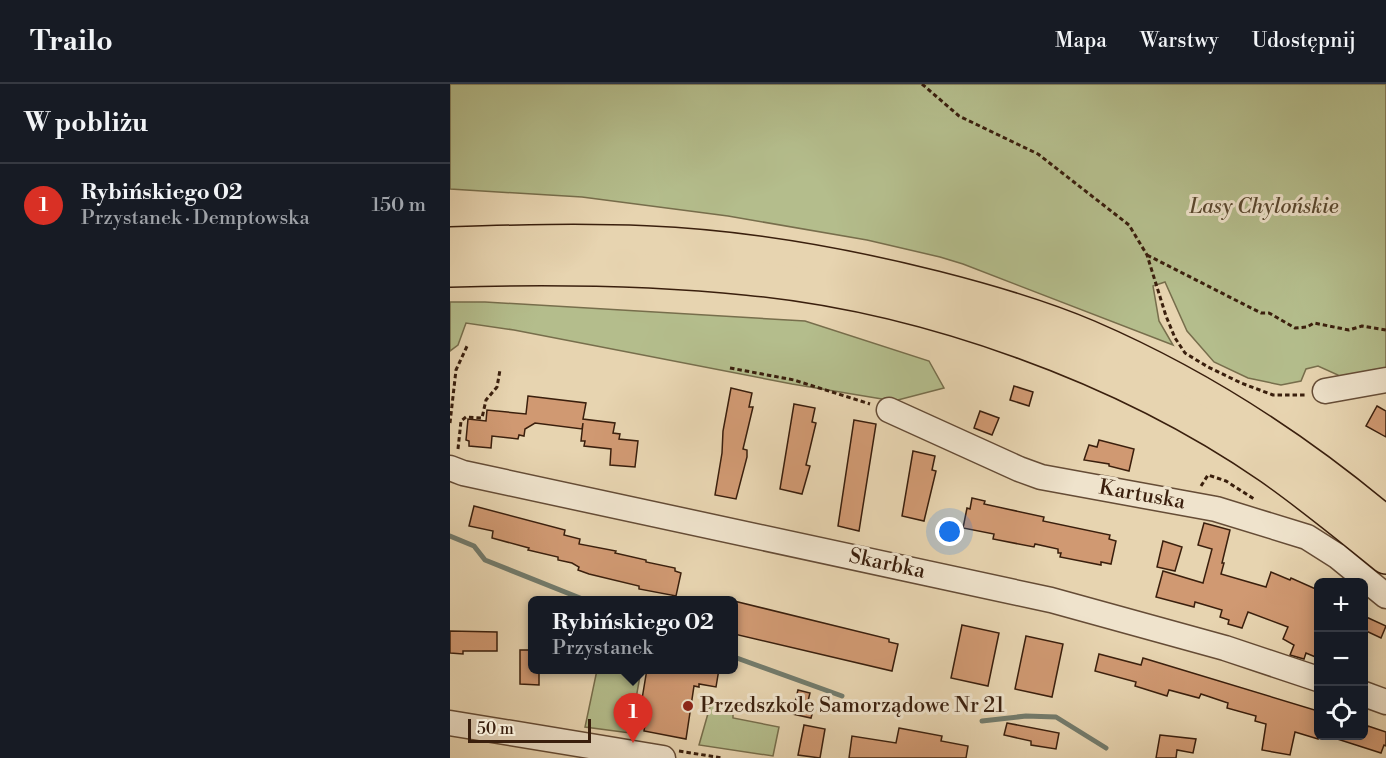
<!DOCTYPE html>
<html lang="pl">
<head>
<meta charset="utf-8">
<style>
	body { margin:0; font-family:"Libre Bodoni",serif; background:#20242c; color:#f1f3f6 }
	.controls { position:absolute; right:18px; bottom:18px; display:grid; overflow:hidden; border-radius:9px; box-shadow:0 3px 15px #0003 }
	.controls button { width:54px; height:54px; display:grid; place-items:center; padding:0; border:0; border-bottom:2px solid #363941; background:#171b24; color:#f1f3f6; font:30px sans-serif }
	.scale { position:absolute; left:18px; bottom:15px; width:123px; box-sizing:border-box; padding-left:6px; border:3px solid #3a1f0d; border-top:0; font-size:16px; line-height:21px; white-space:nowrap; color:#3a1f0d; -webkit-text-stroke:4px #efe3cc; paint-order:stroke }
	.you { position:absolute; left:500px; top:448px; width:21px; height:21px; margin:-15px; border:4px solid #fff; border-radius:50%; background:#1a73e8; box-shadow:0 0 0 9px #1a73e833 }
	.badge { display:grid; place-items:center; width:39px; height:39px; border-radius:50%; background:#d93025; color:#fff; font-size:20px; font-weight:700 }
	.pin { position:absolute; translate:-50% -50px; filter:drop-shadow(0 2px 3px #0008) }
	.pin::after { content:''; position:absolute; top:32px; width:21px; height:18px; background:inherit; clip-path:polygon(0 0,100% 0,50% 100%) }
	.popup { position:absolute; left:78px; top:512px; width:210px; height:78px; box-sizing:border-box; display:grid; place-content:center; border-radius:9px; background:#171b24; filter:drop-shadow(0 2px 4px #0005); font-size:20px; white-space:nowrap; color:#9ea1a6 }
	.popup b { font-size:22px; color:#f1f3f6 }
	.popup::after { content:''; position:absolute; left:50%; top:100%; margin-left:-12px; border:12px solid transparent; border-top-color:#171b24 }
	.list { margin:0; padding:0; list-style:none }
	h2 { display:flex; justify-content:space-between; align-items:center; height:78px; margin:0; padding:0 24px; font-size:26px }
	h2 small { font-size:20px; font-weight:400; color:#9ea1a6 }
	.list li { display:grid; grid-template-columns:39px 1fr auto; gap:18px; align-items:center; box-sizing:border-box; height:84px; padding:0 24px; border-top:2px solid #363941 }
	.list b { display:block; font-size:22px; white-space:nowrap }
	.list p { margin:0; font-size:20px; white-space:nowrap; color:#9ea1a6 }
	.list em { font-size:20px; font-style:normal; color:#9ea1a6 }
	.icon { flex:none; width:33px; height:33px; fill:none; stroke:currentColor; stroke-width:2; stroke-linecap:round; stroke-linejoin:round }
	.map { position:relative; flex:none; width:936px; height:674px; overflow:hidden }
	header { display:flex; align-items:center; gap:36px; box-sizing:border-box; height:84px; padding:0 30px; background:#171b24; border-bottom:2px solid #363941 }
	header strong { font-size:28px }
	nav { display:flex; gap:33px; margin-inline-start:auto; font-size:21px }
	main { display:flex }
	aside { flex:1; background:#171b24 }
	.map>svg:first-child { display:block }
	.green { fill:#b4bd8c; stroke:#776e4c; stroke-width:1.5 }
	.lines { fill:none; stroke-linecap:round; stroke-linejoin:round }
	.stream { stroke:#727b6c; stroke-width:5 }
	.building { fill:#d09972; stroke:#3a1f0d; stroke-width:1.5 }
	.minor-casing { stroke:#654c36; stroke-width:27 }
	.highway-casing { stroke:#3a1f0d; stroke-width:36 }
	.path { stroke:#3a1f0d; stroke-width:3; stroke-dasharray:4.5 3; stroke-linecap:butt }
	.minor { stroke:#efe3cc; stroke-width:24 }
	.highway { stroke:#e7d4b0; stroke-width:33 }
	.poi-dot { fill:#8f2418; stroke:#efe3cc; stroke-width:2 }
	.labels { text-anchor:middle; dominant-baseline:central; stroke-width:6; stroke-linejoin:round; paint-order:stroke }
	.park-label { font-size:21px; font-style:italic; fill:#58462d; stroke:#efe3cc }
	.street-label { font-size:21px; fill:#3a1f0d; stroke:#efe3cc }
	.poi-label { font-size:21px; fill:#3a1f0d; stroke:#efe3cc; text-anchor:start }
</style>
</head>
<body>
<header>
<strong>Trailo</strong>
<nav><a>Mapa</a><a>Warstwy</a><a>Udostępnij</a></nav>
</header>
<main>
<aside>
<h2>W pobliżu<small></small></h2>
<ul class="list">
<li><span class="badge">1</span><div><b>Rybińskiego 02</b><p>Przystanek · Demptowska</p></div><em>150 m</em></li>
</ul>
</aside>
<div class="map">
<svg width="936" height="674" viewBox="0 0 936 674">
	<rect width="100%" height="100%" fill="#e7d4b0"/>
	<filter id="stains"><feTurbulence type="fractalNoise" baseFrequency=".00333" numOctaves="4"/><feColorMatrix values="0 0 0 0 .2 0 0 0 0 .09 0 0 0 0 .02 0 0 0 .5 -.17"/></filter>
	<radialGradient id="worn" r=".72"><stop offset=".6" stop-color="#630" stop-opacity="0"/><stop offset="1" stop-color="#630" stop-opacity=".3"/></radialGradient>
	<!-- green -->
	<g class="green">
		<path d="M 0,0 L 936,0 L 936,287 L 890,300 L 888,291 L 868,282 L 856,285 L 851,297 L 831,301 L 798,294 L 764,278 L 737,247 L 715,198 L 703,202 L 709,237 L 723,261 L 513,180 L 490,173 L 417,156 L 278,132 L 132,113 L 0,105 Z"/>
		<path d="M 0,218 L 35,218 L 355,237 L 479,277 L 494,304 L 444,317 L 342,300 L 64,246 L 16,239 L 8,261 L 0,267 Z"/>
		<path d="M 147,586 L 191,586 L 180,649 L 135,643 Z"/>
		<path d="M 261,619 L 283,625 L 283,634 L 329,643 L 323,672 L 249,661 Z"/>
	</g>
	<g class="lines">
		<!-- stream -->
		<g class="stream">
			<path d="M 0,452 L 24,462 L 35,476 L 135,516"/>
			<path d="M 284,573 L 392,612"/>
			<path d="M 532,637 L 576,632 L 606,633 L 656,664"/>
		</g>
	</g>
	<!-- building -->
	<g class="building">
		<path d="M 564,302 L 583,308 L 579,322 L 560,316 Z"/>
		<path d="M 281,304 L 302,309 L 299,323 L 303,323 L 293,365 L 297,366 L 297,373 L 286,415 L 265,411 L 272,369 L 273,347 Z"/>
		<path d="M 78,312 L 136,319 L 133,335 L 165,339 L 163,349 L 170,350 L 169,355 L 188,357 L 185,383 L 160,381 L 161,365 L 134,362 L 135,357 L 131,357 L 133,339 L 132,345 L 85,339 L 75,345 L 74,352 L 69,351 L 68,355 L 42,352 L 41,364 L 19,362 L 19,357 L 16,356 L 18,335 L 36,337 L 37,326 L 76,330 Z"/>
		<path d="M 344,320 L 365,324 L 362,338 L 366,339 L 356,381 L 360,382 L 352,410 L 330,405 Z"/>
		<path d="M 927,322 L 936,327 L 936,353 L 916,342 Z"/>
		<path d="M 530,327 L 549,334 L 542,351 L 524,344 Z"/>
		<path d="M 404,336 L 426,340 L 409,447 L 388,442 Z"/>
		<path d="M 649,356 L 684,365 L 679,387 L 659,382 L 659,380 L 634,376 L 639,361 L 647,363 Z"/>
		<path d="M 463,367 L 485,372 L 482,386 L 486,387 L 474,437 L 452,432 Z"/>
		<path d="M 522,414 L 535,417 L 534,420 L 594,433 L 593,437 L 660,451 L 659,455 L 666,457 L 661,480 L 651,478 L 651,481 L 610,473 L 611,469 L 608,469 L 608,465 L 585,460 L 584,463 L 543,455 L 544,450 L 513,444 L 517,424 L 520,425 Z"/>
		<path d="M 24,422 L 115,446 L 114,451 L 130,455 L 129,460 L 166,467 L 165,469 L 196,476 L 196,478 L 225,484 L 225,487 L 231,489 L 226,512 L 189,505 L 189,502 L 139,490 L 128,486 L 129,483 L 122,479 L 108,476 L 108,473 L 78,466 L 79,464 L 42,454 L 43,447 L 19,442 Z"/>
		<path d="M 754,439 L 780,446 L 772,479 L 774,479 L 771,490 L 816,503 L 821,488 L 840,496 L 841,494 L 868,506 L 868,574 L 856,569 L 854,575 L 840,571 L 844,561 L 833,555 L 838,543 L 798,528 L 792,544 L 778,540 L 779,536 L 770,533 L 772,526 L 745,518 L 744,523 L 706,513 L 713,487 L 753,499 L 762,465 L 748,461 Z"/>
		<path d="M 713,457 L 732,463 L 725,487 L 707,483 Z"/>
		<path d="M 284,517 L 439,555 L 439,558 L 448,560 L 442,587 L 284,550 Z"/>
		<path d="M 914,532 L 936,542 L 931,554 L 914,546 Z"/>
		<path d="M 512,541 L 549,549 L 538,602 L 501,594 Z"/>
		<path d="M 0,547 L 47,548 L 47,567 L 13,567 L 13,570 L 0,569 Z"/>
		<path d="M 576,552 L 613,560 L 602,613 L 565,605 Z"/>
		<path d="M 70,566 L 82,566 L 82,585 L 89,585 L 89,601 L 70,600 Z"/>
		<path d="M 649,570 L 691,581 L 693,574 L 868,627 L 868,655 L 845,648 L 840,671 L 812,666 L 816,640 L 805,637 L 806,632 L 777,624 L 778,619 L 751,610 L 749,614 L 719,606 L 717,612 L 685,602 L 686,598 L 645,587 Z"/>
		<path d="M 197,585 L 269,585 L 266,603 L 249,600 L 249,603 L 244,602 L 236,655 L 194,647 L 196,634 L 189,633 Z"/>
		<path d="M 348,606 L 360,609 L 357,621 L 364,623 L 361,634 L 342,630 Z"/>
		<path d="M 557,639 L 609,649 L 606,665 L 581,661 L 581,657 L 554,651 Z"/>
		<path d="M 354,641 L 375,645 L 370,674 L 348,671 Z"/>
		<path d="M 918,642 L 936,648 L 936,662 L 934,661 L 931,669 L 884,654 L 884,651 L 915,651 Z"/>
		<path d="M 449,644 L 492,652 L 491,657 L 518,662 L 516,674 L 399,674 L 402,652 L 446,659 Z"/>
		<path d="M 710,651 L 746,655 L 743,669 L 727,666 L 726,674 L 706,674 Z"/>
	</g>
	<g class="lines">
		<!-- minor casing -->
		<g class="minor-casing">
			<g id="minor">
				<path d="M 875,307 L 936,296"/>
				<path d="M 439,326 L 569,385 L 591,393 L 766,425 L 857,453 L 887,472 L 936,512"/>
				<path d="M 0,384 L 13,389 L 601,516 L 775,564 L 868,595"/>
				<path d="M 914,610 L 936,618"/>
				<path d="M 0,639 L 213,674"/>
			</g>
		</g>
		<!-- highway casing -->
		<g class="highway-casing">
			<g id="highway">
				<path d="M 0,160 C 65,158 131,156 196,159 C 294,163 390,180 485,204 C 536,217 589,232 638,253 C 747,300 846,364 936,440"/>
				<path d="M 0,186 C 99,183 199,184 298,194 C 475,211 674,282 820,383 C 860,411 898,442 936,473"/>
			</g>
		</g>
		<!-- path -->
		<g class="path">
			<path d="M 472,0 L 509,32 L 588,70 L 679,141 L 697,171 L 716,232 L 725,254 L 735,269 L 758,283 L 791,299 L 823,311 L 856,311"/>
			<path d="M 697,171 L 811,229 L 819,229 L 845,244 L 857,243 L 864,239 L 899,246 L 912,242 L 936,246"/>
			<path d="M 280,284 L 344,296 L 420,320"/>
			<path d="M 0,339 L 6,286 L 18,260"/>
			<path d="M 8,365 L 11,337 L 16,333 L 32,334 L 36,316 L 47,303 L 50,286"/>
			<path d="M 751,402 L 758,391 L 776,397 L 804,415"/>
			<path d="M 229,667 L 272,674"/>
		</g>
		<!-- minor -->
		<use href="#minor" class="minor"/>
		<!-- highway -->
		<use href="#highway" class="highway"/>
	</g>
	<!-- markers -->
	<circle class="poi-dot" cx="238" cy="622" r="6"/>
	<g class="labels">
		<!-- park labels -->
		<g class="park-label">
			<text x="814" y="123">Lasy Chylońskie</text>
		</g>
		<!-- street labels -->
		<g class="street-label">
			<text transform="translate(692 411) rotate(10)">Kartuska</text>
			<text transform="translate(437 480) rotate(12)">Skarbka</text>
		</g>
		<!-- poi labels -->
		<g class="poi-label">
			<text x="250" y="622">Przedszkole Samorządowe Nr 21</text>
		</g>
	</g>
	<rect width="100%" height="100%" filter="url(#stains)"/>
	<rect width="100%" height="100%" fill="url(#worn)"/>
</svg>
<div class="controls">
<button>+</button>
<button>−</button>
<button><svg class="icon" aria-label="locate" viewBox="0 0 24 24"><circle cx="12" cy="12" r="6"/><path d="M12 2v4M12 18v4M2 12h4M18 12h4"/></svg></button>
</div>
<div class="scale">50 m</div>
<div class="you"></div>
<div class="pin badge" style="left:183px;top:659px">1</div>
<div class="popup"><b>Rybińskiego 02</b>Przystanek</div>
</div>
</main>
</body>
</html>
